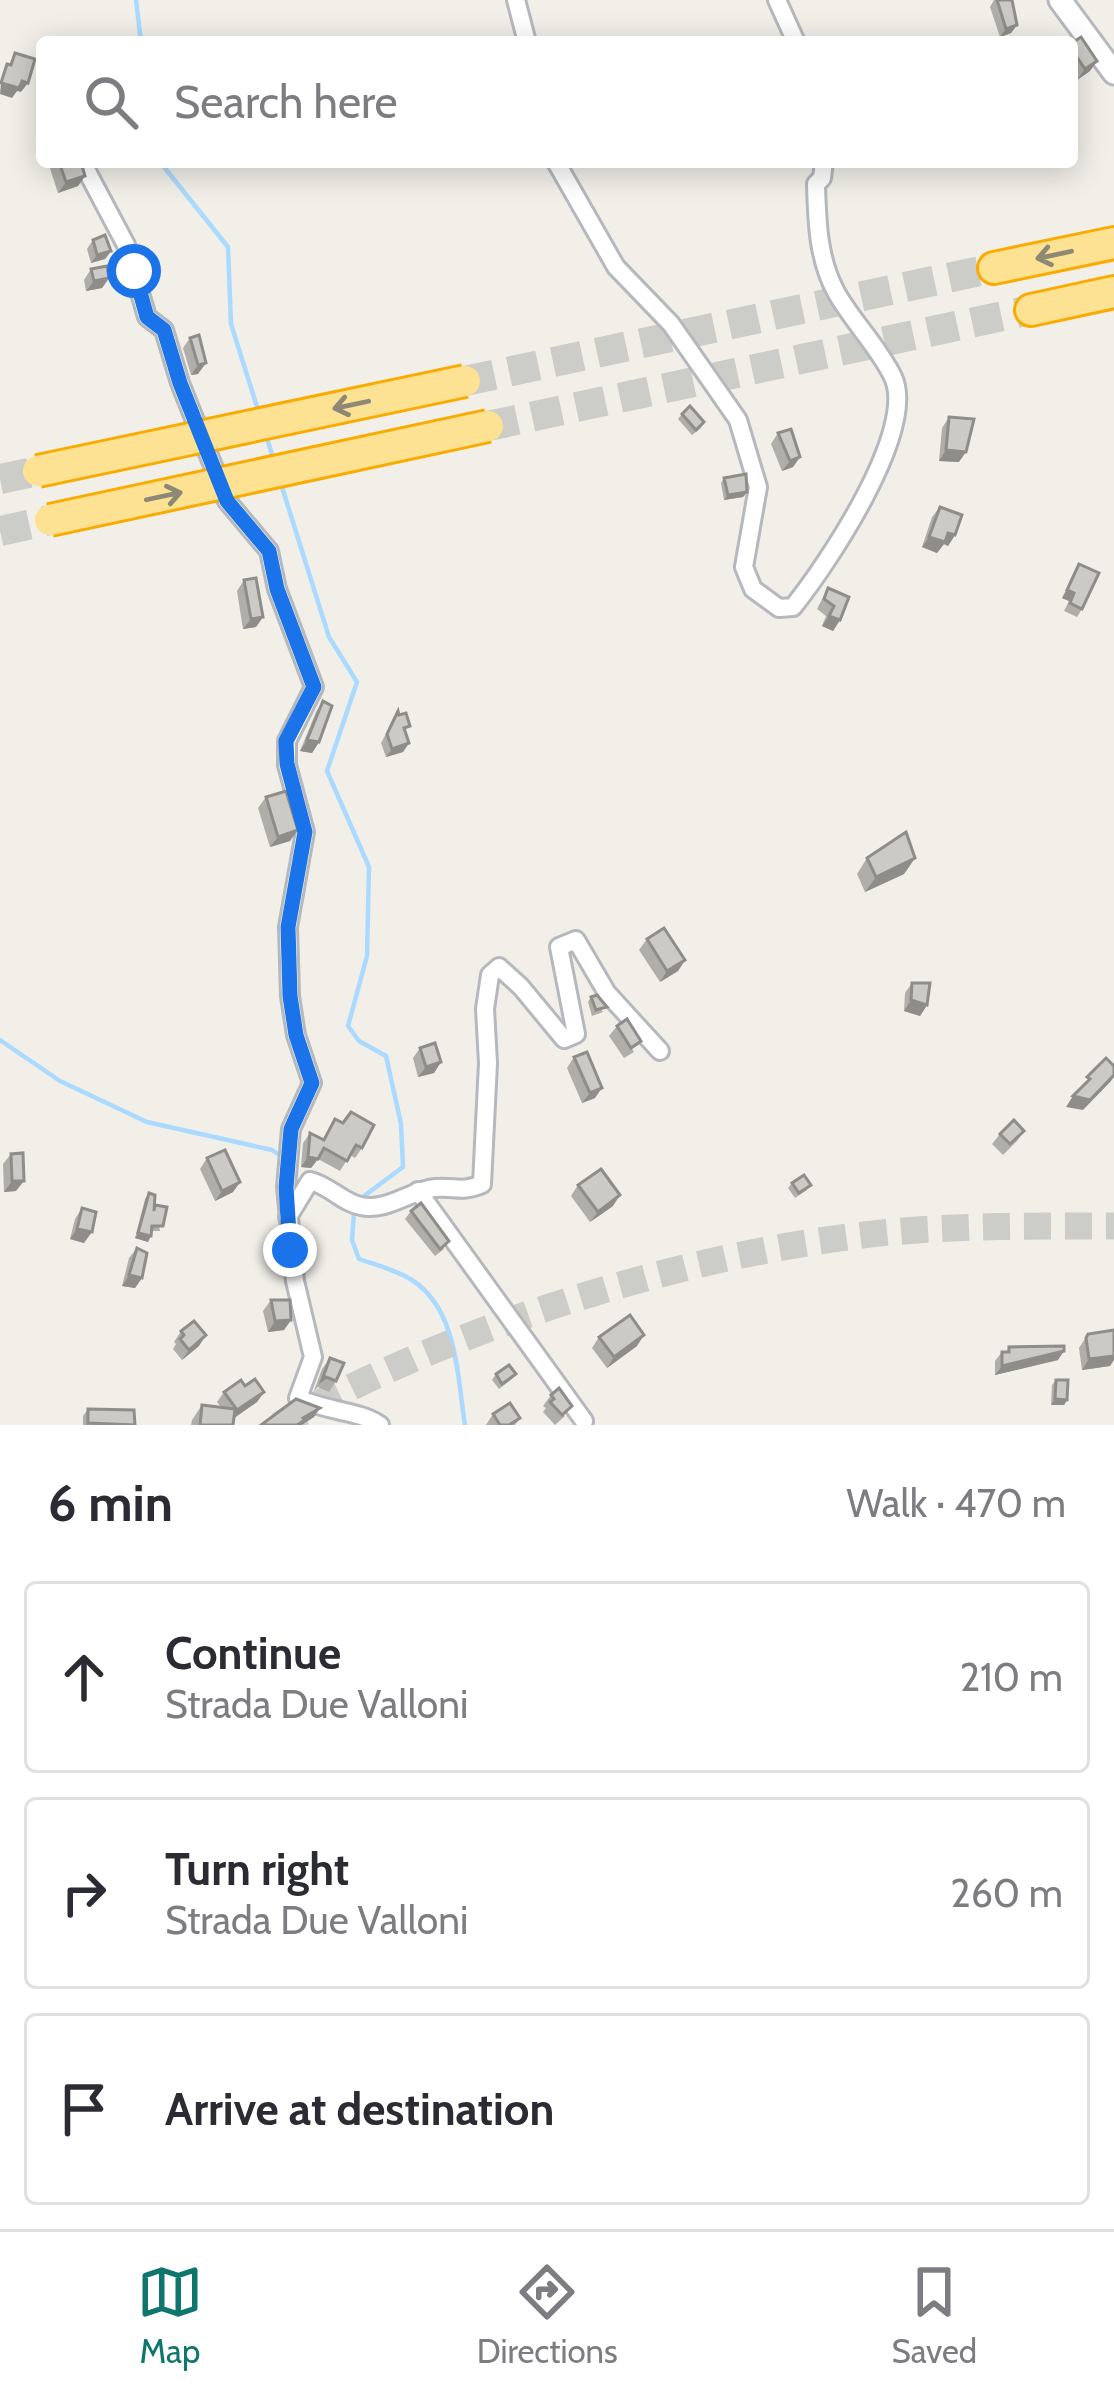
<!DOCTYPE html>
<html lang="en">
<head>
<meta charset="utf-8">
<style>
	body { margin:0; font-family:Cabin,sans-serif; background:#f7f7f7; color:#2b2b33 }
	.stop { position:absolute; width:36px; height:36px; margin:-27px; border:9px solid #1a73e8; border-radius:50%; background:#fff }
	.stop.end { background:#1a73e8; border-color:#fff; box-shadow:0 3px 12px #0008 }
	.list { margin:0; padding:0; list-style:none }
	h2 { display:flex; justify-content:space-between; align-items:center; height:156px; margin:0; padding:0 48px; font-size:51px }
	h2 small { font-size:39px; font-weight:400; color:#7c7c81 }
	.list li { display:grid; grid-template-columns:78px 1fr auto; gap:36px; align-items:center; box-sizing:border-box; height:192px; margin:0 24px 24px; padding:0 24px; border:3px solid #e1e1e2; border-radius:12px }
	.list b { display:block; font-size:45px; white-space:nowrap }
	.list p { margin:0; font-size:39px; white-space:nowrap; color:#7c7c81 }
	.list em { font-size:39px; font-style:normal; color:#7c7c81 }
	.icon { flex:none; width:66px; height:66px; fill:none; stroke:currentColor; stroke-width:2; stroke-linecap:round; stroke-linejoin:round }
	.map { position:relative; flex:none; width:1114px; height:1425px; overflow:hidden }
	.search { position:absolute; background:#fff; box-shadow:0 6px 30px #0003; left:36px; right:36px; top:36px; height:132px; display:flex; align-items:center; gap:30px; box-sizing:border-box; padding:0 42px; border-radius:12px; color:#7c7c81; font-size:45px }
	.sheet { height:804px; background:#fff }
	nav { display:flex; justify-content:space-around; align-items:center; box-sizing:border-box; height:168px; border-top:3px solid #e1e1e2; background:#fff; font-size:33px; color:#7c7c81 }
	nav a { display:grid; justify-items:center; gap:6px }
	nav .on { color:#0f766e }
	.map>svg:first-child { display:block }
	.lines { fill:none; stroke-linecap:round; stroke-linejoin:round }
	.stream { stroke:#aadaff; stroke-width:4.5 }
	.trunk-tunnel { stroke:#ccccc8; stroke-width:27; stroke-dasharray:27 14; stroke-linecap:butt }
	.motorway-tunnel { stroke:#ccccc8; stroke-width:30; stroke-dasharray:30 15; stroke-linecap:butt }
	.minor-casing { stroke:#b5b8bc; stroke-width:22 }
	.tertiary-casing { stroke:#b5b8bc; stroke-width:27 }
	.motorway-casing { stroke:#f9ab00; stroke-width:36 }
	.minor { stroke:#fff; stroke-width:16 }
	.tertiary { stroke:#fff; stroke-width:21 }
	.motorway { stroke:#fde293; stroke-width:30 }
	.motorway-bridge-casing { stroke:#f9ab00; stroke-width:36; stroke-linecap:butt }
	.motorway-bridge { stroke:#fde293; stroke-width:30 }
	.wall { fill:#afaea9 }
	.shaded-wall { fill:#8f8d8a }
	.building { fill:#cccac5; stroke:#8f8d8a; stroke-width:3 }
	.oneway { stroke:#8e8975 }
	.route { stroke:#1a73e8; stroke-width:15 }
</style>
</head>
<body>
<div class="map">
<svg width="1114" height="1425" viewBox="0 0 1114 1425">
	<rect width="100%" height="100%" fill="#f1efe8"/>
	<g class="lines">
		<!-- stream -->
		<g class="stream">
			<path d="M 136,0 L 141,42"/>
			<path d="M 160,162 L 228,247 L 231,324 L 258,410"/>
			<path d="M 265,432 L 274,461"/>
			<path d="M 281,484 L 329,637 L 357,682 L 327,771 L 369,867 L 367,956 L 348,1026 L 359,1041 L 386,1056 L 401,1124 L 403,1167 L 364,1196"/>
			<path d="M 0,1040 L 60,1081 L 147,1122 L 272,1150 L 281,1156"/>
			<path d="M 354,1213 L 352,1240 L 359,1259 C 376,1265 396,1270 412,1280 C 458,1310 457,1376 465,1425"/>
		</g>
		<!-- trunk-tunnel -->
		<path class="trunk-tunnel" d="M 279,1425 C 442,1333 655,1263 840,1238 C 930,1225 1023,1226 1114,1226"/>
		<!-- motorway-tunnel -->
		<g class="motorway-tunnel">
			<path d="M 465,381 L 994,268"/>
			<path d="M 488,426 L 1031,310"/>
			<path d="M 0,479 L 38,471"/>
			<path d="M 0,531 L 50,520"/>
		</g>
		<!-- minor casing -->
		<g class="minor-casing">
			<g id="minor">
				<path d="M 516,0 L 527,42"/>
				<path d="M 777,0 L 796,42"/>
				<path d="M 82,162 L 126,245 L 147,317 L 164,330 L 180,383 L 227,501 L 269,551 L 277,589 L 314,687 L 287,741 L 287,765 L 305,832 L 288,927 L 290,996 L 296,1035 L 312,1083 L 291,1129 L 286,1187 L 295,1281 L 313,1357 L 298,1398 C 324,1411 358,1410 380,1425"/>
				<path d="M 556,162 L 616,267 L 671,324 L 738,420 L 758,487 L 744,567 L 753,589 L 779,608 L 793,607 C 826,566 918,430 893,377 C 878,346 852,321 836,292 C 818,259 817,221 816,184 L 822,178 L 824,162"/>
				<path d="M 418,1191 L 584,1421"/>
				<path d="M 288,1217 L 310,1181 C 329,1185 343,1203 361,1206 C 386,1212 411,1190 435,1188 C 456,1186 460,1193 482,1184 L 488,1063 L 485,1009 L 490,975 L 499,967 L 521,987 L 564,1039 L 576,1034 L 559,947 L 576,940 L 607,993 L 660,1051"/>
			</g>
		</g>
		<!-- tertiary casing -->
		<g class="tertiary-casing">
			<path id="tertiary" d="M 1060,0 L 1114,73"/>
		</g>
		<!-- motorway casing -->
		<g class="motorway-casing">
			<g id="motorway">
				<path d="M 994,268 L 1114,243"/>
				<path d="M 1031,310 L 1114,292"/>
			</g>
		</g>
		<!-- minor -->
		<use href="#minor" class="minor"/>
		<!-- tertiary -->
		<use href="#tertiary" class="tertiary"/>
		<!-- motorway -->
		<use href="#motorway" class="motorway"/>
		<!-- motorway-bridge casing -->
		<g class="motorway-bridge-casing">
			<g id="motorway-bridge">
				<path d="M 38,471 L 465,381"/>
				<path d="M 50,520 L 488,426"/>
			</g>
		</g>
		<!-- motorway-bridge -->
		<use href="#motorway-bridge" class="motorway-bridge"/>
	</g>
	<!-- wall -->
	<g class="wall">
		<path d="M 994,0 L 1012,0 L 1017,25 L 1011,33 L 1000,37 L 990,7 Z"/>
		<path d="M 1072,43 L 1090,71 L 1077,80 L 1072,72 Z"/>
		<path d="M 48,162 L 81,162 L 85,176 L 78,186 L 58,193 Z"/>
		<path d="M 93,240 L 111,251 L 105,259 L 91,263 L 87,249 Z"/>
		<path d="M 91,269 L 109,278 L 102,288 L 86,291 L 84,280 Z"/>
		<path d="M 199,335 L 198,374 L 191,375 L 183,348 L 190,338 Z"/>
		<path d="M 682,414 L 701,428 L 692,435 L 678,419 Z"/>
		<path d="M 949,417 L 959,462 L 939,461 L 942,428 Z"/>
		<path d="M 778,433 L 800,457 L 793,467 L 782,471 L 771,444 Z"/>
		<path d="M 724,478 L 747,492 L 743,497 L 724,500 L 721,483 Z"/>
		<path d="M 940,507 L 955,535 L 948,546 L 944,544 L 937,553 L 922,547 L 932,517 Z"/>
		<path d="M 1079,564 L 1082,609 L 1077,617 L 1064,611 L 1069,601 L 1062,598 Z"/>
		<path d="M 244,580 L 263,617 L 256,627 L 243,629 L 237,591 Z"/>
		<path d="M 828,588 L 840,620 L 833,631 L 822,626 L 826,616 L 817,609 Z"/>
		<path d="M 323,701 L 319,742 L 312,753 L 300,751 L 316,712 Z"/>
		<path d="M 398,711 L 409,743 L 403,752 L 386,757 L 381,743 Z"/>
		<path d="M 266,797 L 290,841 L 270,847 L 258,808 Z"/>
		<path d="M 867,858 L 915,858 L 904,874 L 865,892 L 857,874 Z"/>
		<path d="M 647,939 L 685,960 L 678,971 L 660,982 L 639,950 Z"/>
		<path d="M 912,983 L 927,1005 L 920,1016 L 904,1011 L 905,993 Z"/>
		<path d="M 591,997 L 603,1012 L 592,1016 L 588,1002 Z"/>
		<path d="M 617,1026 L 634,1052 L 624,1058 L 609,1036 Z"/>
		<path d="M 420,1048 L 441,1062 L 434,1073 L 418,1077 L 413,1058 Z"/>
		<path d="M 574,1057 L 595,1098 L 582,1103 L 567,1068 Z"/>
		<path d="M 335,1119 L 362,1148 L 355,1158 L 350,1155 L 340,1171 L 318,1159 L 311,1168 L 301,1167 L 303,1143 L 310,1133 L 323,1139 Z"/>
		<path d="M 1024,1131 L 1017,1141 L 1003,1155 L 992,1144 L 1000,1134 Z"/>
		<path d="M 11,1154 L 16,1191 L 4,1192 L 3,1164 Z"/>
		<path d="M 207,1158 L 240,1182 L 233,1192 L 215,1201 L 200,1169 Z"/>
		<path d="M 792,1183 L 807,1190 L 795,1198 L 788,1188 Z"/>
		<path d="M 578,1185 L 613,1206 L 590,1222 L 571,1196 Z"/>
		<path d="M 149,1193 L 154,1205 L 160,1231 L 152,1231 L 148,1242 L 135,1238 L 145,1199 Z"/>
		<path d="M 82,1208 L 84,1243 L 70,1239 L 75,1219 Z"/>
		<path d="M 411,1211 L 444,1249 L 435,1256 L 405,1219 Z"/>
		<path d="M 137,1248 L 142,1278 L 135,1288 L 122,1286 L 129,1258 Z"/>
		<path d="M 271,1300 L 291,1320 L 284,1330 L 268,1332 L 263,1311 Z"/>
		<path d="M 181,1331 L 199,1346 L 182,1360 L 173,1349 L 176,1344 L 174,1342 Z"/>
		<path d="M 1088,1334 L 1110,1366 L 1082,1370 L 1079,1348 Z"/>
		<path d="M 599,1337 L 637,1346 L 607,1368 L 592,1348 Z"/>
		<path d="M 1009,1347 L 1058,1360 L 995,1375 L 995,1361 L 1002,1352 L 1006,1352 Z"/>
		<path d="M 330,1358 L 336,1381 L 329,1392 L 318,1387 L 314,1391 L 322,1369 Z"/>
		<path d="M 496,1374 L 516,1374 L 512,1379 L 499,1389 L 492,1380 Z"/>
		<path d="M 1056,1380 L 1067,1400 L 1064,1405 L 1051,1405 L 1052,1385 Z"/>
		<path d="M 245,1386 L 264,1392 L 257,1402 L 234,1417 L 233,1425 L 191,1425 L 192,1420 L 202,1405 L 221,1407 L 217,1402 L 224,1392 Z"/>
		<path d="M 551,1395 L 565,1416 L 555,1425 L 543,1412 L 546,1408 L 543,1406 Z"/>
		<path d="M 88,1409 L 135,1425 L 83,1425 L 83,1416 Z"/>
		<path d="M 493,1414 L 520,1418 L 515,1425 L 486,1425 Z"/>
	</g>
	<!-- shaded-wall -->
	<g class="shaded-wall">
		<path d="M 1017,25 L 1011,33 L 1000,37 L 1006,29 Z"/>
		<path d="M 1097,61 L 1090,71 L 1077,80 L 1085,69 Z"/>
		<path d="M 22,81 L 28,83 L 21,92 L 17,91 L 12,98 L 0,94 L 1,83 Z"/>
		<path d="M 85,176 L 78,186 L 58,193 L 66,182 Z"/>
		<path d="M 111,251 L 105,259 L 91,263 L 97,255 Z"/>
		<path d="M 109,278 L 102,288 L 86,291 L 94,281 Z"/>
		<path d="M 206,363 L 198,374 L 191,375 L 198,365 Z"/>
		<path d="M 946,450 L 966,452 L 959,462 L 939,461 Z"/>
		<path d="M 800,457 L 793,467 L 782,471 L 790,461 Z"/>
		<path d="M 747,492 L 743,497 L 724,500 L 728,495 Z"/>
		<path d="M 948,533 L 955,535 L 948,546 L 944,544 L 937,553 L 922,547 L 929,537 Z"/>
		<path d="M 1067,590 L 1074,593 L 1069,601 L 1062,598 Z"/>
		<path d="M 829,616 L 840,620 L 833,631 L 822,626 Z"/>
		<path d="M 263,617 L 256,627 L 243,629 L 251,619 Z"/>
		<path d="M 307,740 L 319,742 L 312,753 L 300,751 Z"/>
		<path d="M 409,743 L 403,752 L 386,757 L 392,749 Z"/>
		<path d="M 298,830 L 290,841 L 270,847 L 278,837 Z"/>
		<path d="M 915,858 L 904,874 L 865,892 L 876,877 Z"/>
		<path d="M 685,960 L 678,971 L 660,982 L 667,971 Z"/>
		<path d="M 911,1000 L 927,1005 L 920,1016 L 904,1011 Z"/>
		<path d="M 441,1062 L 434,1073 L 418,1077 L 426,1067 Z"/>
		<path d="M 1114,1075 L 1111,1081 L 1083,1110 L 1066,1107 L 1073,1096 Z"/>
		<path d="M 602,1088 L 595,1098 L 582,1103 L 590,1093 Z"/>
		<path d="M 308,1157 L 318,1159 L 311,1168 L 301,1167 Z"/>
		<path d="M 12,1181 L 24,1181 L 16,1191 L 4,1192 Z"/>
		<path d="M 240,1182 L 233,1192 L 215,1201 L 222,1191 Z"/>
		<path d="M 620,1195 L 613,1206 L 590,1222 L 598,1212 Z"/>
		<path d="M 77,1229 L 92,1232 L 84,1243 L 70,1239 Z"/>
		<path d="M 138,1233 L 151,1236 L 148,1242 L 135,1238 Z"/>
		<path d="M 129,1275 L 142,1278 L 135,1288 L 122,1286 Z"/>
		<path d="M 291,1320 L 284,1330 L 268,1332 L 275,1321 Z"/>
		<path d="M 206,1335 L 199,1346 L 182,1360 L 189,1350 Z"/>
		<path d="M 644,1335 L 637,1346 L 607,1368 L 614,1357 Z"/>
		<path d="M 1064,1351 L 1058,1360 L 995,1375 L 1002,1366 Z"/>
		<path d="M 1114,1356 L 1114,1360 L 1110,1366 L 1082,1370 L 1089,1359 Z"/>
		<path d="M 264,1392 L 257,1402 L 230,1421 L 237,1410 Z"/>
		<path d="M 1055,1399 L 1067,1400 L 1064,1405 L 1051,1405 Z"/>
		<path d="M 320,1408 L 314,1417 L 302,1425 L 297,1425 L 303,1418 Z"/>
	</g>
	<!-- building -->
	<g class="building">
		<path d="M 997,0 L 1012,0 L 1017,25 L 1006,29 Z"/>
		<path d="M 1081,37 L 1097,61 L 1085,69 L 1072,50 L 1072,43 Z"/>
		<path d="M 15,53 L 35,59 L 28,83 L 22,81 L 19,88 L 1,83 L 7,64 L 11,65 Z"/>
		<path d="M 59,162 L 81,162 L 85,176 L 66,182 Z"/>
		<path d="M 105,235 L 111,251 L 97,255 L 93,240 Z"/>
		<path d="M 107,266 L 109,278 L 94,281 L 91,269 Z"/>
		<path d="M 199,335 L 206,363 L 198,365 L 190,338 Z"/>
		<path d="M 690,406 L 704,422 L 696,430 L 682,414 Z"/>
		<path d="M 949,417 L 974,419 L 966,452 L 946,450 Z"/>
		<path d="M 791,429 L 800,457 L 790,461 L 778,433 Z"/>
		<path d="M 746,474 L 747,492 L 728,495 L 724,478 Z"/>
		<path d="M 940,507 L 962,515 L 955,535 L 948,533 L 945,542 L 929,537 Z"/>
		<path d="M 1079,564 L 1099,573 L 1082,609 L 1070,603 L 1074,593 L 1067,590 Z"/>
		<path d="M 256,578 L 263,617 L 251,619 L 244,580 Z"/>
		<path d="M 828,588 L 849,597 L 840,620 L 829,616 L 834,606 L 824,599 Z"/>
		<path d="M 323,701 L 332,706 L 319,742 L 307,740 Z"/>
		<path d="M 398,711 L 399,715 L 406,713 L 410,726 L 404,728 L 409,743 L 392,749 L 387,734 Z"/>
		<path d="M 286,791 L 298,830 L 278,837 L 266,797 Z"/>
		<path d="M 906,832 L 915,858 L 876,877 L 867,858 Z"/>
		<path d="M 664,928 L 685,960 L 667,971 L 647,939 Z"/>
		<path d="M 912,983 L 930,983 L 927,1005 L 911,1000 Z"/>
		<path d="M 597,995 L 607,1007 L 596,1010 L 591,997 Z"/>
		<path d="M 627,1019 L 641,1041 L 631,1048 L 617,1026 Z"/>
		<path d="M 435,1043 L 441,1062 L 426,1067 L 420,1048 Z"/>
		<path d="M 587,1052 L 602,1088 L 590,1093 L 574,1057 Z"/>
		<path d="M 1106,1058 L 1114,1066 L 1114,1075 L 1090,1100 L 1073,1096 L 1090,1079 L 1087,1077 Z"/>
		<path d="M 351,1112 L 374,1125 L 362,1148 L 356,1145 L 347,1161 L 324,1148 L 318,1159 L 308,1157 L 310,1133 L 324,1140 L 335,1119 L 343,1123 Z"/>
		<path d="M 1014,1120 L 1024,1131 L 1010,1144 L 1000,1134 Z"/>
		<path d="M 225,1150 L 240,1182 L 222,1191 L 207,1158 Z"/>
		<path d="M 23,1153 L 24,1181 L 12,1181 L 11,1154 Z"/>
		<path d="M 601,1169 L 620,1195 L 598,1212 L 578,1185 Z"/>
		<path d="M 804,1175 L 811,1185 L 799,1193 L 792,1183 Z"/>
		<path d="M 149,1193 L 155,1195 L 154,1211 L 155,1205 L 167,1207 L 163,1226 L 152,1226 L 151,1236 L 138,1233 Z"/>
		<path d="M 421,1203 L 449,1241 L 440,1249 L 411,1211 Z"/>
		<path d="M 82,1208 L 96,1212 L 92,1232 L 77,1229 Z"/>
		<path d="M 137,1248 L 147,1253 L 142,1278 L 129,1275 Z"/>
		<path d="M 271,1300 L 290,1300 L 291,1320 L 275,1321 Z"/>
		<path d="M 630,1315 L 644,1335 L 614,1357 L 599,1337 Z"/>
		<path d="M 194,1321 L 206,1335 L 189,1350 L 180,1339 L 184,1335 L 181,1331 Z"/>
		<path d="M 1114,1330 L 1114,1356 L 1089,1359 L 1086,1338 L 1088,1334 Z"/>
		<path d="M 1064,1346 L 1064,1351 L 1002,1366 L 1002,1352 L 1009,1352 L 1009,1347 Z"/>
		<path d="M 330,1358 L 344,1363 L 336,1381 L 326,1377 L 322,1380 Z"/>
		<path d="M 509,1365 L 516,1374 L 502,1384 L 496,1374 Z"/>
		<path d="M 255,1379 L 264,1392 L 237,1410 L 224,1392 L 241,1380 L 245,1386 Z"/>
		<path d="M 1056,1380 L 1068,1380 L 1067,1400 L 1055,1399 Z"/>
		<path d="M 559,1388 L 572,1406 L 562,1415 L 550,1402 L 554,1399 L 551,1395 Z"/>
		<path d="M 296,1399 L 320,1408 L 303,1418 L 305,1420 L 297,1425 L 261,1425 Z"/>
		<path d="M 510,1403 L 520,1418 L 509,1425 L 500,1425 L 493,1414 Z"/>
		<path d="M 202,1405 L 235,1409 L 233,1425 L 200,1425 Z"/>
		<path d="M 88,1409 L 134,1410 L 135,1425 L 88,1423 Z"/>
	</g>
	<!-- one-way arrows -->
	<defs><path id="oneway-shaft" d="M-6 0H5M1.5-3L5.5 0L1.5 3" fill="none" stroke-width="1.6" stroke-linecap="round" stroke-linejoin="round" transform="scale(3)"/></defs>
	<g class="oneway">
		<use href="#oneway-shaft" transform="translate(1054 255) rotate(168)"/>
		<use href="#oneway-shaft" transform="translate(351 405) rotate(168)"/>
		<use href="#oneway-shaft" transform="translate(164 496) rotate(-12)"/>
	</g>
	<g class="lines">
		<!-- route -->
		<path class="route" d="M 134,271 L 147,317 L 164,330 L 180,383 L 227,501 L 269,551 L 277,589 L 314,687 L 286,741 L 287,764 L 305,832 L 288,927 L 290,996 L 296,1035 L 312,1083 L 291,1129 L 286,1187 L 290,1250"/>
	</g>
</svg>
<div class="stop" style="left:134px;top:271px"></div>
<div class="stop end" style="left:290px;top:1250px"></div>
<div class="search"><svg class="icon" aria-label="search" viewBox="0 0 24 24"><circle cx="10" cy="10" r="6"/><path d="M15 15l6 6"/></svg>Search here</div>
</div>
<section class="sheet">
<h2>6 min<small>Walk · 470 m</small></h2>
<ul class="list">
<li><svg class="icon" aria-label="ahead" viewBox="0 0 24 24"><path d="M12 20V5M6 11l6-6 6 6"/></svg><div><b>Continue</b><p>Strada Due Valloni</p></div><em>210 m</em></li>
<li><svg class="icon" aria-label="right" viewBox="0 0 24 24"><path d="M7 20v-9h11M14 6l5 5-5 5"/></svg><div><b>Turn right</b><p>Strada Due Valloni</p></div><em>260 m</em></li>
<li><svg class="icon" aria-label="arrive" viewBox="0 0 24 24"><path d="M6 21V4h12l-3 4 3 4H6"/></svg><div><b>Arrive at destination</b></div></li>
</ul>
</section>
<nav>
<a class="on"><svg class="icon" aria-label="map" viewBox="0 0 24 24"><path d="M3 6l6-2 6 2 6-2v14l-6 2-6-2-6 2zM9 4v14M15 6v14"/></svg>Map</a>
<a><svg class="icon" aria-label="directions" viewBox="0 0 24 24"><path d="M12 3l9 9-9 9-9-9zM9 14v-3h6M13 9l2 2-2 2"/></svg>Directions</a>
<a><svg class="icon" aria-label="saved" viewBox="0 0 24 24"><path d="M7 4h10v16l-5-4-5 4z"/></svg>Saved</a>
</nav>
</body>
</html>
